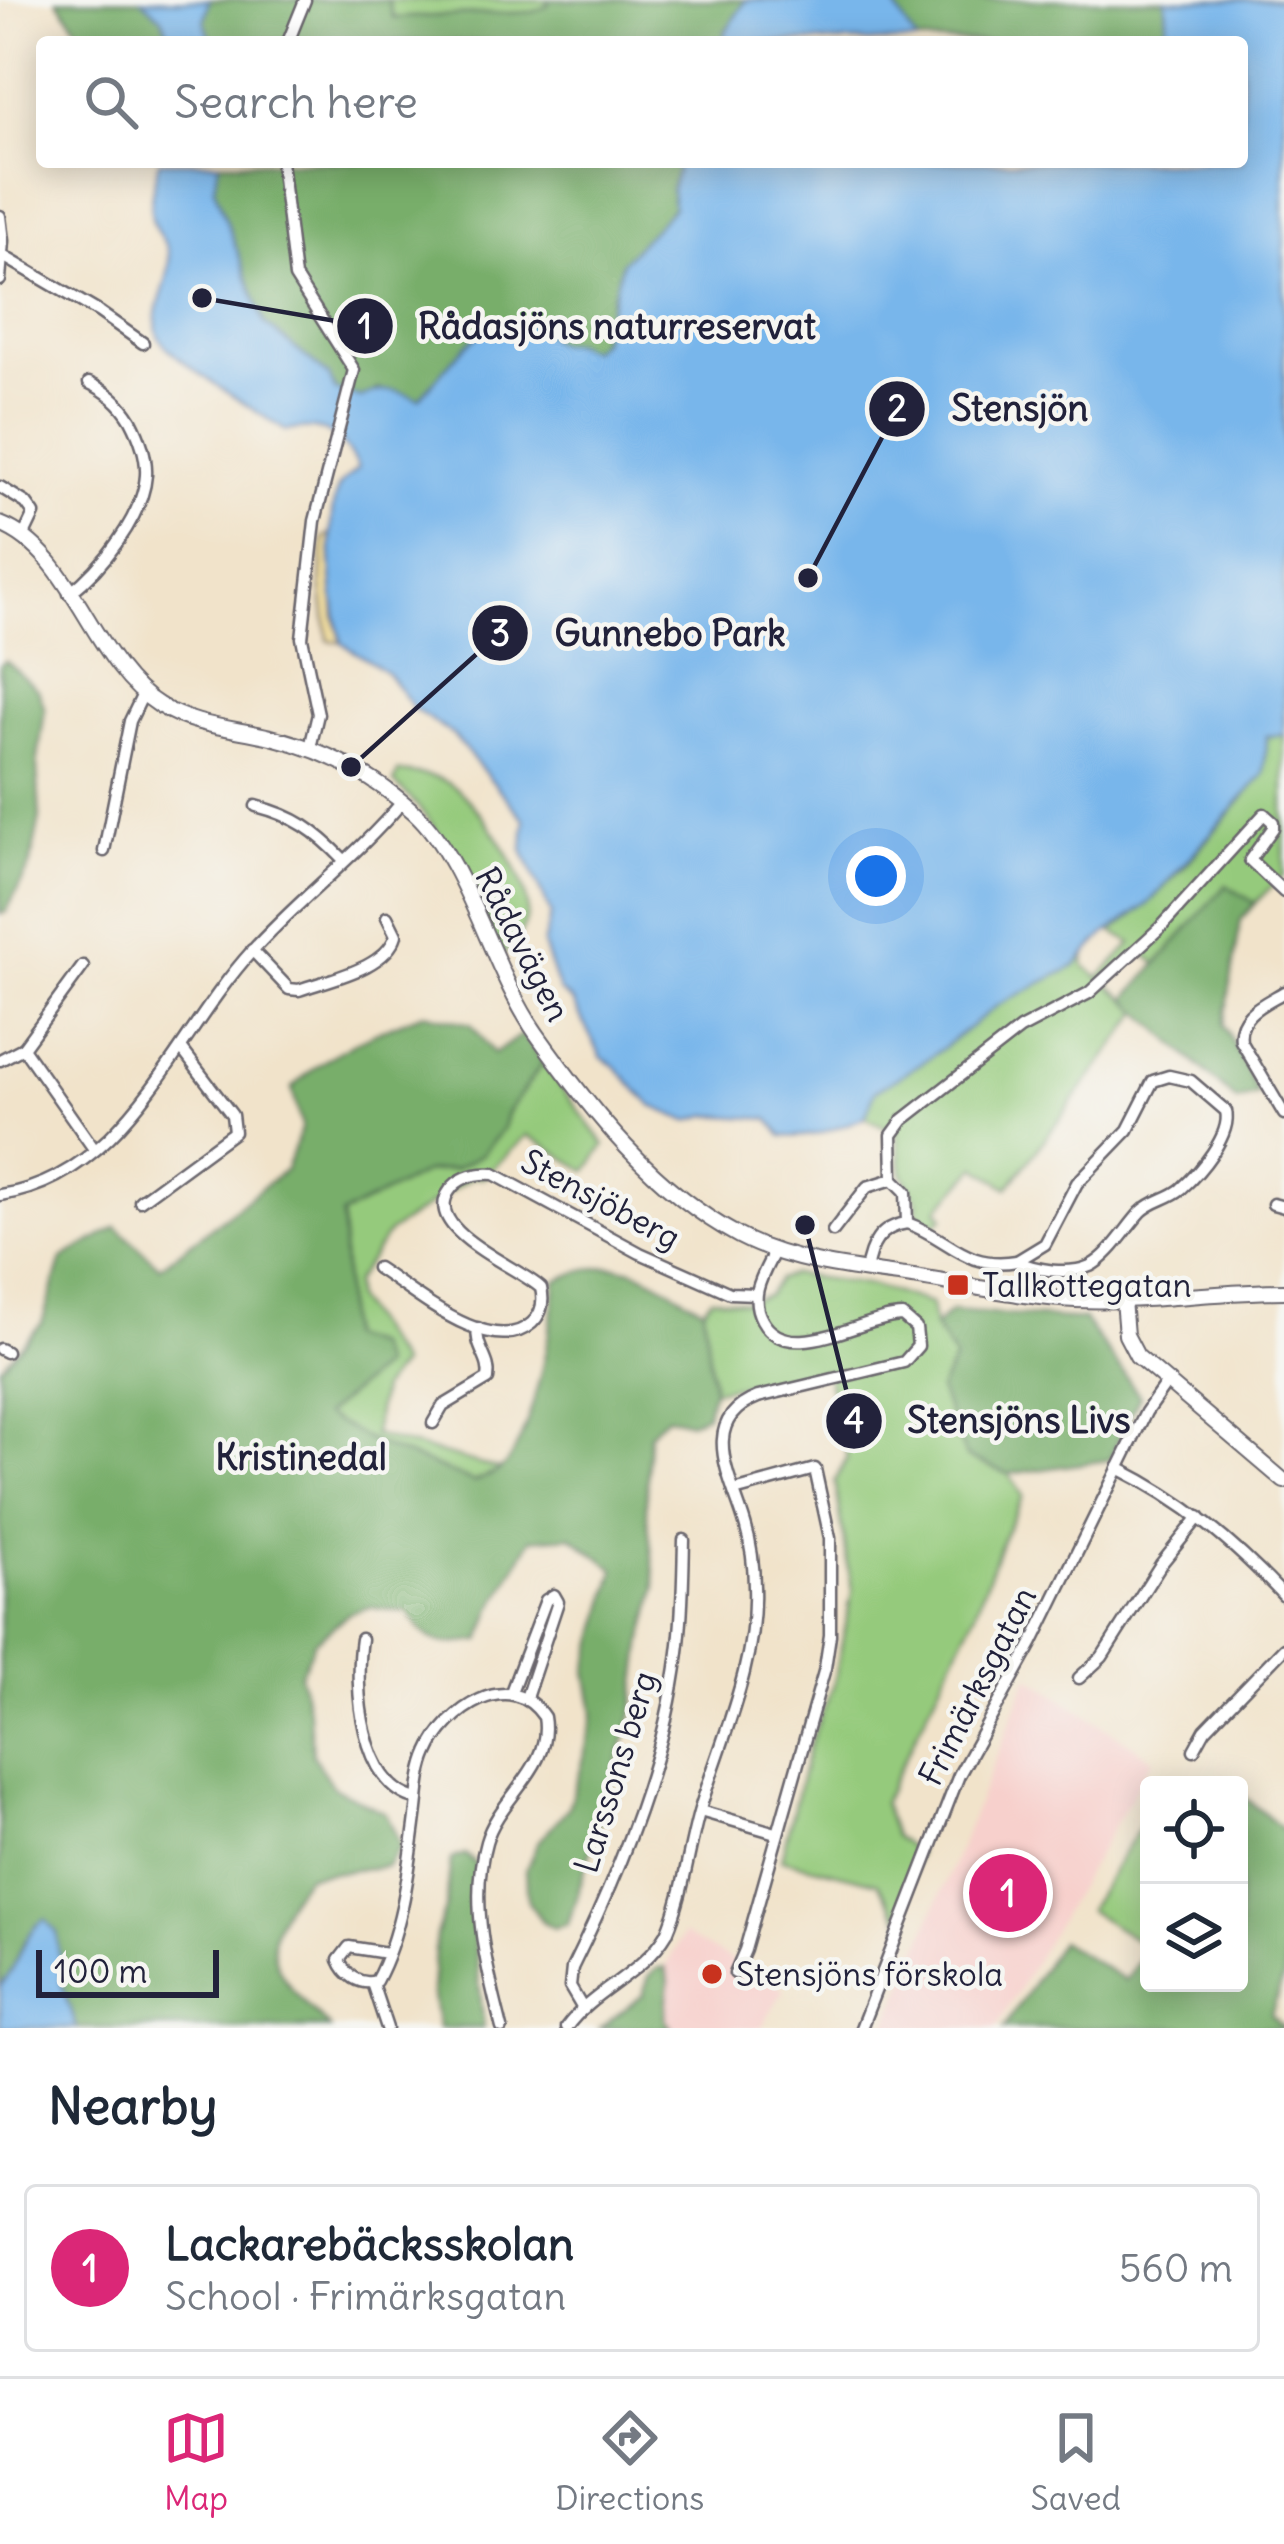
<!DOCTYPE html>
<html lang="en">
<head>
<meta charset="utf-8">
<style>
	body { margin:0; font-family:Delius,sans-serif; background:#f6f6f7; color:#1f2937 }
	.controls { position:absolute; right:36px; bottom:36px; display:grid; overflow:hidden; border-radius:12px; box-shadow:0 6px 30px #0003 }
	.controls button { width:108px; height:108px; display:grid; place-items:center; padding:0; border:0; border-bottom:3px solid #e0e1e3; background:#fff; color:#1f2937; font:60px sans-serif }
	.scale { position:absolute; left:36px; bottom:30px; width:183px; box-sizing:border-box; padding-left:12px; border:6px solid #22223b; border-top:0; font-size:33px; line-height:42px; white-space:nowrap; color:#22223b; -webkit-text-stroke:9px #f6f6f2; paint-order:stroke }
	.you { position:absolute; left:876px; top:876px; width:42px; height:42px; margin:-30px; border:9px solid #fff; border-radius:50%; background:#1a73e8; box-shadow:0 0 0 18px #1a73e833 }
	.badge { display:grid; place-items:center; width:78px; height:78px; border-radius:50%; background:#db2777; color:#fff; font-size:39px; font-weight:700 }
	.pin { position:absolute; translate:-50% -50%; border:6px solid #fff; box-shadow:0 3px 12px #0006 }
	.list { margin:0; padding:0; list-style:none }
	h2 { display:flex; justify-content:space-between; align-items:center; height:156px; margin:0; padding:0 48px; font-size:51px }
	h2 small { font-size:39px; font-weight:400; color:#747a83 }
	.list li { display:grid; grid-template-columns:78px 1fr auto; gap:36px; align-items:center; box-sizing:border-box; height:168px; margin:0 24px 24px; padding:0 24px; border:3px solid #e0e1e3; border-radius:12px }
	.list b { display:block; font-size:45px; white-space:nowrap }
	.list p { margin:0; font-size:39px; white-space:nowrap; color:#747a83 }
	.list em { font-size:39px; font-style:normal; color:#747a83 }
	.icon { flex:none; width:66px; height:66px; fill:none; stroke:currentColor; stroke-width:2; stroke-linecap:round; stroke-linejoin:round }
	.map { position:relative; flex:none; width:1284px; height:2028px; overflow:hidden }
	.search { position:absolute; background:#fff; box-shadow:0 6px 30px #0003; left:36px; right:36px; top:36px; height:132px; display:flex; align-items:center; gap:30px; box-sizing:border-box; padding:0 42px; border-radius:12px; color:#747a83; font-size:45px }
	.sheet { height:348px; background:#fff }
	nav { display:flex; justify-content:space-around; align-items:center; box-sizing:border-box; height:168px; border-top:3px solid #e0e1e3; background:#fff; font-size:33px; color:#747a83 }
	nav a { display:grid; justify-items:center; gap:6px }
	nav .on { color:#db2777 }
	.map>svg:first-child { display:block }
	.built { fill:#f7d0cc }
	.green { fill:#95ca7b; stroke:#5c765b; stroke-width:3 }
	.forest { fill:#78ae6b; stroke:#4d6853; stroke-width:3 }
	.sand { fill:#eeda9e; stroke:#887e6c; stroke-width:3 }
	.water { fill:#78b6eb; stroke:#4d6c93; stroke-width:3 }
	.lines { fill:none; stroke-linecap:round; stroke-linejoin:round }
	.minor-casing { stroke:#6a666d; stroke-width:15 }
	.tertiary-casing { stroke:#6a666d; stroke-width:18 }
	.minor { stroke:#fff; stroke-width:10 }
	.tertiary { stroke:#fff; stroke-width:14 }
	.poi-dot { fill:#c8321e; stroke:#f6f6f2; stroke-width:4.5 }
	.labels { text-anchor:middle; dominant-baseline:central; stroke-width:9; stroke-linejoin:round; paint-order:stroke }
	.street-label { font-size:33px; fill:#22223b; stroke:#f6f6f2 }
	.poi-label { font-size:33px; fill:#22223b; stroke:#f6f6f2; text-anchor:start }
	.neighbourhood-label { font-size:36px; font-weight:bold; fill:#22223b; stroke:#f6f6f2 }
	.leader { fill:none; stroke:#22223b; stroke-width:4.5 }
	.callout-dot { fill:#22223b; stroke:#f6f6f2; stroke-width:4.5 }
	.mark-label { font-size:36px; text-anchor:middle; font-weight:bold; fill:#fff }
	.callout-label { font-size:36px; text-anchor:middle; font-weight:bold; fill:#22223b; stroke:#f6f6f2; stroke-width:9; stroke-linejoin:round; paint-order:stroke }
</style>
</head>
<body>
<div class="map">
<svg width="1284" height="2028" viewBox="0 0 1284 2028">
	<rect width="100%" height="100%" fill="#f6f6f2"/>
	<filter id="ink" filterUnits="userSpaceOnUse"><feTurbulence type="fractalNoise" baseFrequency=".00833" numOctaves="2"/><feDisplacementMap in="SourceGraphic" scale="24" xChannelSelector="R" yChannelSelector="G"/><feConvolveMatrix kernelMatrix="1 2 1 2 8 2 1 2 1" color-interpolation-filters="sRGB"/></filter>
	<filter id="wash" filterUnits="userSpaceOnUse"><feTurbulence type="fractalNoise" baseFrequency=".004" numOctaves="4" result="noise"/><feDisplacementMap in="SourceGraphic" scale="48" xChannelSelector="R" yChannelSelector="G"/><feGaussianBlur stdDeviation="2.7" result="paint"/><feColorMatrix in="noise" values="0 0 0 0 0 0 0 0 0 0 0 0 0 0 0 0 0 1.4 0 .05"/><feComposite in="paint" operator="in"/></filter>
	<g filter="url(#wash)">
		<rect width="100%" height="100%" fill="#f1e3ca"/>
		<!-- built -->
		<g class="built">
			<path d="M 1029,1676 L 1153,1759 L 996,2028 L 890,2028 L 887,2026 Z"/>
			<path d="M 683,1934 L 784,1989 L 761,2028 L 671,2028 L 665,2020 L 669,1981 L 665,1968 Z"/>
		</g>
		<!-- green -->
		<g class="green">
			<path d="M 388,0 L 548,0 L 548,5 L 533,12 L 392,18 Z"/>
			<path d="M 1284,735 L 1284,874 L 1255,903 L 1226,885 L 1158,965 L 1140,950 L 1107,984 L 1141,1011 L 1008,1188 L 977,1167 L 938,1209 L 944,1217 L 933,1227 L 918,1215 L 917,1200 L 902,1173 L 897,1133 L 865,1117 L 874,1091 L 931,1057 L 998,1005 L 1075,966 L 1086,954 L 1084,965 L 1099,978 L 1132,943 L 1112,932 L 1147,905 L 1184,867 L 1264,774 L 1266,736 Z"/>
			<path d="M 398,772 C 413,773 432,775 445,781 C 477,797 533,881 527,916 C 524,932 513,946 501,956 C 472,891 448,830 394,783 Z"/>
			<path d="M 543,1063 L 605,1145 L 587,1171 L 527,1135 L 484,1177 L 472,1177 L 389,1232 L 354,1283 L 354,1298 L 400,1365 L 381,1389 L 373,1435 L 501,1470 L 474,1482 L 372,1442 L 323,1415 L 382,1367 L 346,1338 L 342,1215 L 426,1172 L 455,1169 L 502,1129 L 507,1113 Z"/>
			<path d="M 792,1274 L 873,1286 L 931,1304 L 934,1327 L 955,1358 L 966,1457 L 1009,1474 L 1023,1496 L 1002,1540 L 972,1620 L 883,1802 L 894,1836 L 918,1853 L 899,1917 L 878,1883 L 781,1859 L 809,1746 L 834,1683 L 852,1591 L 835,1481 L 847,1458 L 826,1371 L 713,1390 L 703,1309 L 712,1297 L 744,1302 L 768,1295 L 778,1279 Z"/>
			<path d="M 1149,1812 L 1149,1946 L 1148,1947 L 1088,1910 Z"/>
		</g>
		<!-- forest -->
		<g class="forest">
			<path d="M 57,0 L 142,0 L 162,18 L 172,42 L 88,42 Z"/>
			<path d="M 209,0 L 388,0 L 393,18 L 533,12 L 548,5 L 548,0 L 746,0 L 725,32 L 724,42 L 212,42 L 204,21 Z"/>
			<path d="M 891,0 L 1166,0 L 1167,23 L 1159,42 L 917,42 Z"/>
			<path d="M 219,162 L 679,162 L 671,189 L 673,208 C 649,232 630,256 615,288 C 605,310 610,335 590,351 L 573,343 L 555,343 C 499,286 455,359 419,399 L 378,389 L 361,399 L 335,390 L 329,376 L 264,323 L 214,188 Z"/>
			<path d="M 6,661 L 38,690 L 45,709 L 37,766 L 40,818 L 30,866 L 6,912 L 0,914 L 0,665 Z"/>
			<path d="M 1226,885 L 1255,903 L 1241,920 L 1224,1025 L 1258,1094 L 1237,1101 L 1126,999 Z"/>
			<path d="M 424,1013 L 471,1024 L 494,1054 L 522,1034 L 543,1063 L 507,1113 L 503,1129 L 482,1154 L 455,1169 L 426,1172 L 342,1215 L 346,1337 L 374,1346 L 382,1367 L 324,1415 L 372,1442 L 474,1482 C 481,1478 494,1475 500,1470 C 531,1445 554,1320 556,1281 C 624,1250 645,1274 703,1309 L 713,1390 L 706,1414 L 690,1422 L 667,1416 L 649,1434 L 646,1506 L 656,1589 L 642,1646 L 633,1715 L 568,1924 L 554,1928 L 542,1921 L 528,1902 L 526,1870 L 537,1843 L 568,1808 L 581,1769 L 594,1713 L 587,1671 L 615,1569 L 571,1536 L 531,1539 L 492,1610 L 481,1641 C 440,1645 432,1649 408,1612 L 369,1607 L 349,1613 L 314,1642 L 300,1675 L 309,1715 L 312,1754 L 333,1787 L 386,1813 L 401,1846 L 387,1866 L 307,1876 C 249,1945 271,1972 330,2028 L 76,2028 L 61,1982 L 57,1933 L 24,1942 L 10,1976 L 0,1986 L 0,1367 L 42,1323 L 62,1259 L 117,1227 L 160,1267 L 286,1169 L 302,1127 L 292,1088 C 330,1050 374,1032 424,1013 Z"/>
			<path d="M 951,1311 L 1084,1320 L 1140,1396 L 1109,1460 L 1009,1474 L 966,1457 L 939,1390 L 955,1358 L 934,1327 Z"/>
			<path d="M 1239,1792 L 1284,1831 L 1284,1976 L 1271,2015 L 1284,2028 L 1004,2028 L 1060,1941 L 1125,1980 L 1149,1946 L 1149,1983 L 1239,1983 Z"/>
			<path d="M 465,1854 L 477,1866 L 472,1916 L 484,2028 L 438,2028 L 432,1991 L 436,1935 L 446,1906 L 451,1859 Z"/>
			<path d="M 658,1968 L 665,1968 L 669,1981 L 665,2019 L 671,2028 L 600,2028 L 642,1996 L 649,1976 Z"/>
		</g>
		<!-- sand -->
		<path class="sand" d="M 330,534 L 335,616 L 342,643 L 328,640 L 321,584 L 323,538 Z"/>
		<!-- water -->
		<g class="water">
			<path d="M 142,0 L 209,0 L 204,21 L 212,42 L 172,42 L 162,18 Z"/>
			<path d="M 746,0 L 891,0 L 917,42 L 724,42 L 725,33 Z"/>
			<path d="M 1166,0 L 1284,0 L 1284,735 L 1266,736 L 1264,774 L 1147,905 L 1104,935 L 1075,966 L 998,1005 L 931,1057 L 875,1091 L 865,1117 C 837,1128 813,1139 782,1136 L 769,1119 L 708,1115 L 688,1121 L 652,1106 L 614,1065 L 602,1058 L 572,1001 L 559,991 L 543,945 L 551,914 L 523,850 L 525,820 L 453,735 L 413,708 L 387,673 L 342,643 C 333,610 324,520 338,489 C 341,482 352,474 358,468 C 342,436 323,422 286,431 C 262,414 167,358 158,335 C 149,308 175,279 168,251 C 166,242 158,235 155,227 C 146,208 154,181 159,162 L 219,162 L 214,188 L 264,323 L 329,376 L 335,390 L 361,398 C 384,386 396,389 419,399 C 455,359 499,286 555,343 L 573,343 L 590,350 L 601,341 L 622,262 L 673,208 L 671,189 L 679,162 L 1242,162 L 1242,42 L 1159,42 L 1167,23 Z"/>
			<path d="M 45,1919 L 57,1933 L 61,1982 L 76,2028 L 0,2028 L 0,1986 C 21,1966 20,1935 45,1919 Z"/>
		</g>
	</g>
	<g filter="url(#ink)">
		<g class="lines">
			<!-- minor casing -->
			<g class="minor-casing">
				<g id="minor">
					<path d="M 288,42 L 305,0"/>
					<path d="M 281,162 L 295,277 L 354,370 L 315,521 L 302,638 L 318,714 L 310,748"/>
					<path d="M 0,216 L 3,241 L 0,280"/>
					<path d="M 3,256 L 99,312 L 143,343"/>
					<path d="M 0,487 L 26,503 L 34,514 L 24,535"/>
					<path d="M 69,594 C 101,569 143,517 146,475 C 147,456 140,437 131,420 C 121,403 107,391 89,383"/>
					<path d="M 256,806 C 295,816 316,831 344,860"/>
					<path d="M 104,851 L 130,721 L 143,694"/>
					<path d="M 252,950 L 289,989 L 299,990 C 329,979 386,969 396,935 L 387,917"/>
					<path d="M 1284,992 C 1264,1004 1237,1014 1241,1041 L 1284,1114"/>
					<path d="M 23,1048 L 83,966"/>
					<path d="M 0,1060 L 23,1048 L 94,1149"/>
					<path d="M 1169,1076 L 1191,1081 L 1226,1111 C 1232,1135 1199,1173 1181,1189 C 1169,1199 1153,1200 1141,1212 C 1126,1228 1110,1256 1090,1266 C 1070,1275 1036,1271 1017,1261 L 1045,1244 L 1077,1183 L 1128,1130 L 1153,1081 Z"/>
					<path d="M 893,1179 L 892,1135 L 903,1120 L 1020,1029 L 1089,993 L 1163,925 L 1264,814 L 1273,822 L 1273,828 L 1250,860 L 1284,892"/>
					<path d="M 0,1195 C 126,1177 176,1034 252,951 C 299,899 357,856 402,802"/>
					<path d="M 140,1201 L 234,1132 L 232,1115 L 181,1048"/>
					<path d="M 1273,1204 L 1284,1207"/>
					<path d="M 907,1223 C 950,1238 964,1270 1017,1261"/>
					<path d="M 833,1231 L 867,1187 L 893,1179"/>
					<path d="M 377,1268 C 412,1290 491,1360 532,1323 C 543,1313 544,1301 541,1288 C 519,1267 420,1230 450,1190 C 460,1176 478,1173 494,1174 L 640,1253 L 730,1293 L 755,1294"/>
					<path d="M 866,1271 C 870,1246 879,1227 907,1223 L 906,1192 L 893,1179"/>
					<path d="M 0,1349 L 6,1352"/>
					<path d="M 433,1423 L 443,1406 L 488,1379 C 492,1359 474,1348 478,1328"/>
					<path d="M 1118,1468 C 1184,1501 1233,1542 1284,1596"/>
					<path d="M 734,1491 L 815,1469 L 830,1538 L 830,1635 L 825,1668 L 745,1950 L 735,1973"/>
					<path d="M 361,1639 C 354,1685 360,1787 418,1799"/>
					<path d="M 1079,1678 L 1102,1657 L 1161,1564 L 1199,1517"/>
					<path d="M 511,1692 L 546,1600 L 554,1595 L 558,1602 L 526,1698"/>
					<path d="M 1194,1750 L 1205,1730 L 1284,1648"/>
					<path d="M 700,1811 L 776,1833"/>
					<path d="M 387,1953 L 349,1947 L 339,1960 C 345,1975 360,1986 376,1981 C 402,1933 409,1871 416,1817 C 419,1796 419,1773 428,1753 C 446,1710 510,1666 544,1717 C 553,1768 499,1797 486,1842 C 469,1901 487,1970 502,2028"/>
					<path d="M 372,1983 L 387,2028"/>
					<path d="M 583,2009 L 570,1987 L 572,1968 C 620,1871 665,1760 678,1652 C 683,1615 683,1577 684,1540"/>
					<path d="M 566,2028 C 593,1990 643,1974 667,1933 C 684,1894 688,1850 700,1809 C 722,1737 757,1664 754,1587 C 754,1566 751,1544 745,1524 C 732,1479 696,1421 758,1397 L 904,1362 L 918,1346 L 916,1328 L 902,1316 C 864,1316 788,1368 762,1320 C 748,1295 764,1273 775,1250"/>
					<path d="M 861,2028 L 959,1775 L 1033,1642 L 1146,1412 L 1167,1382"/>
				</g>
			</g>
			<!-- tertiary casing -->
			<g class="tertiary-casing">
				<g id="tertiary">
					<path d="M 0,524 C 73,552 92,663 159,705 C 192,726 234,728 271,737 C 325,750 373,775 414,812 C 467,860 491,969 536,1033 C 591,1111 653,1190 739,1236 C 789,1262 851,1269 906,1276 C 963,1284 1018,1297 1076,1300 C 1145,1303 1215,1291 1284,1291"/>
					<path d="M 1123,1300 L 1126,1335 L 1137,1356 L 1284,1481"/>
				</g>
			</g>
			<!-- minor -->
			<use href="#minor" class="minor"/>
			<!-- tertiary -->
			<use href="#tertiary" class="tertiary"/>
		</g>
	</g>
	<!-- markers -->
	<g class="poi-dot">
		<rect x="946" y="1273" width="24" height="24" rx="6"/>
		<circle cx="712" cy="1974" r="12"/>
	</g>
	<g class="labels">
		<!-- street labels -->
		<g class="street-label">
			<text transform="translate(523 944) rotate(63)">Rådavägen</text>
			<text transform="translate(601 1199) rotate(28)">Stensjöberg</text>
			<text transform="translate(977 1686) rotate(-63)">Frimärksgatan</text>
			<text transform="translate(615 1772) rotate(-73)">Larssons berg</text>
		</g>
		<!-- poi labels -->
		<g class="poi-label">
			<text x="982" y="1285">Tallkottegatan</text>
			<text x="736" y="1974">Stensjöns förskola</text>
		</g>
		<!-- neighbourhood labels -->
		<g class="neighbourhood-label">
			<text x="301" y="1457">Kristinedal</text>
		</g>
	</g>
	<!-- callouts -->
	<path class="leader" d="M202 298L365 326M808 578L897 409M351 767L500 633M805 1225L854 1421"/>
	<g class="callout-dot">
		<circle cx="202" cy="298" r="12"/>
		<circle cx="808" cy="578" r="12"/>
		<circle cx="351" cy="767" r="12"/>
		<circle cx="805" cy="1225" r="12"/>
		<circle cx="365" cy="326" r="30"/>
		<circle cx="897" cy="409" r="30"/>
		<circle cx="500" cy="633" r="30"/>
		<circle cx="854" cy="1421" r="30"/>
	</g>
	<g class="mark-label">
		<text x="365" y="339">1</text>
		<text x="897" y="421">2</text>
		<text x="500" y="646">3</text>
		<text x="854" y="1433">4</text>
	</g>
	<g class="callout-label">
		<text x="617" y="339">Rådasjöns naturreservat</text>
		<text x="1020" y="421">Stensjön</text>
		<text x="670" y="646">Gunnebo Park</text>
		<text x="1019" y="1433">Stensjöns Livs</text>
	</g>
</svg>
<div class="controls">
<button><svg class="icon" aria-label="locate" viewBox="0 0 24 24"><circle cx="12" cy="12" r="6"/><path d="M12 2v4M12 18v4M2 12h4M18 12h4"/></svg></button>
<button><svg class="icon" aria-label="layers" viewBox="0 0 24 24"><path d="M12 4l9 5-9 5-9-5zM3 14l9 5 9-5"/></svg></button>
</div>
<div class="scale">100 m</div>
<div class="you"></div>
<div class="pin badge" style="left:1008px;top:1893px">1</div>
<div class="search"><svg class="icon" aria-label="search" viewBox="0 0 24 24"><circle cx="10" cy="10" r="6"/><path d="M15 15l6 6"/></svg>Search here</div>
</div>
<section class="sheet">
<h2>Nearby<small></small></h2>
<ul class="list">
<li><span class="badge">1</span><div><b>Lackarebäcksskolan</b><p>School · Frimärksgatan</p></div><em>560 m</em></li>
</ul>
</section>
<nav>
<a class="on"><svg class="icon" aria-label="map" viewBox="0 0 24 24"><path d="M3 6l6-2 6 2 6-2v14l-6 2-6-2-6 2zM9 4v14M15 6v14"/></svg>Map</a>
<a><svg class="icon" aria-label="directions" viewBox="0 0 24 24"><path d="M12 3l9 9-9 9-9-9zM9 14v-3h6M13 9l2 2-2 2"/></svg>Directions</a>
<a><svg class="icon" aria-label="saved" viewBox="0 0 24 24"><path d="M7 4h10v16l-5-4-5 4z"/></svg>Saved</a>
</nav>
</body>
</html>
